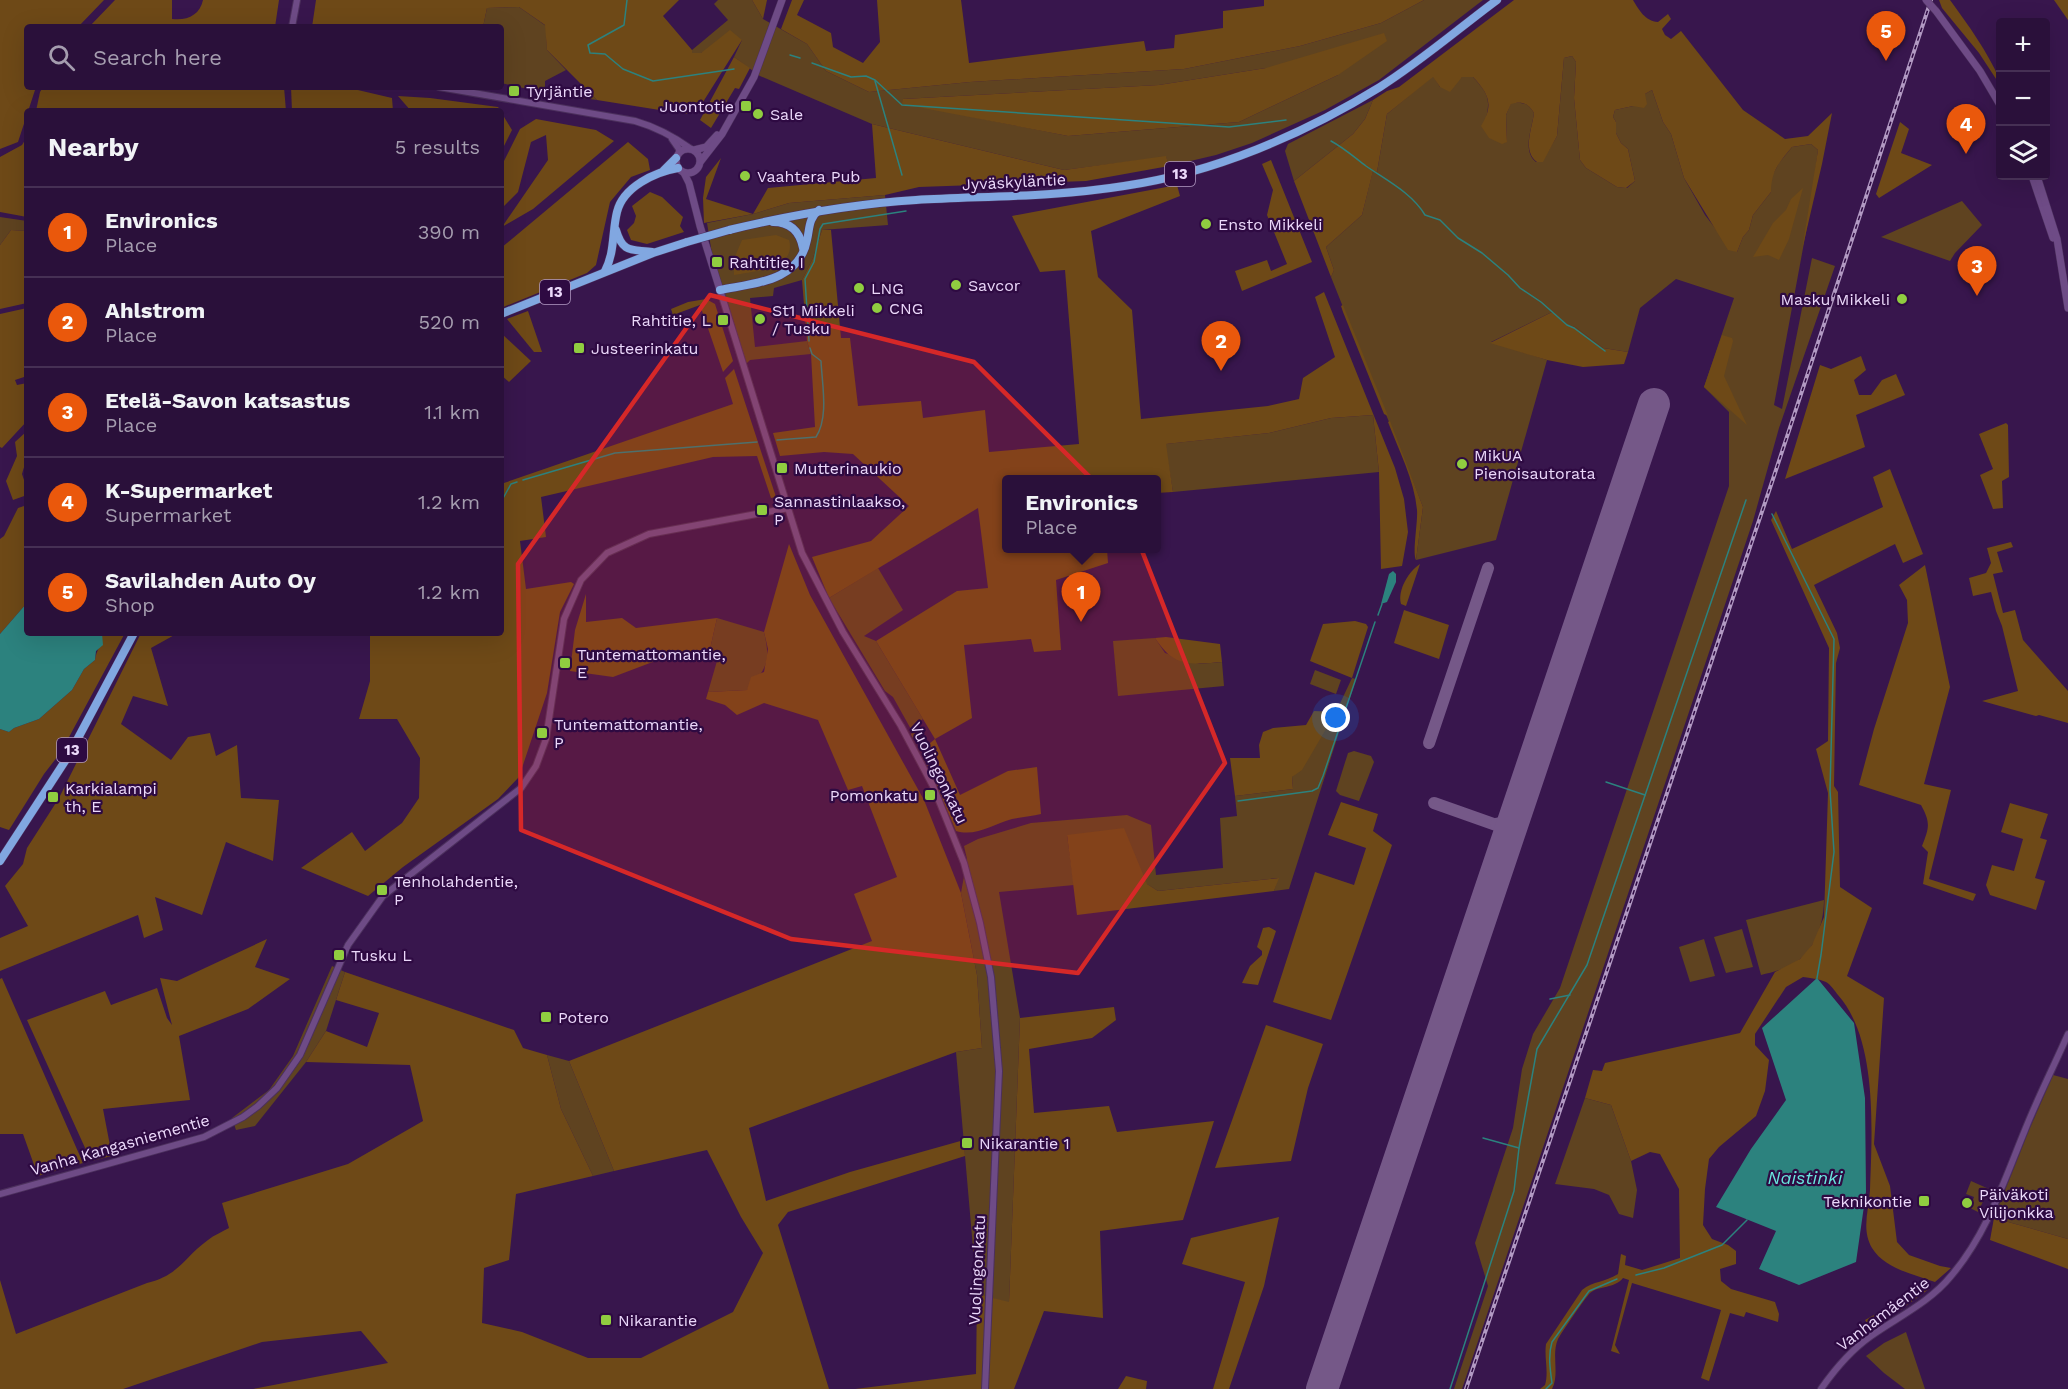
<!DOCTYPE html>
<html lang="en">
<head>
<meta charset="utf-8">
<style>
	body { margin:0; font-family:"Work Sans",sans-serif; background:#321942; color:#f1f3f6 }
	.controls { position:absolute; right:18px; top:18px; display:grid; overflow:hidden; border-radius:6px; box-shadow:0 6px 24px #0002 }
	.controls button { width:54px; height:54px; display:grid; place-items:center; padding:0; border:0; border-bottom:2px solid #463054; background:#2a103a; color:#f1f3f6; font:30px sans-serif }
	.you { position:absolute; left:1336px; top:718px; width:21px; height:21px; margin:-15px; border:4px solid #fff; border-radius:50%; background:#1a73e8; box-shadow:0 0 0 9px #1a73e833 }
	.badge { display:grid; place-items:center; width:39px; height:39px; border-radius:50%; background:#ea580c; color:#fff; font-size:20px; font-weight:700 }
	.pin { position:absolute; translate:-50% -50px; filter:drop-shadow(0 2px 3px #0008) }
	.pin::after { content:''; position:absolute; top:32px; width:21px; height:18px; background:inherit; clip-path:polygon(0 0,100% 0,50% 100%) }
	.popup { position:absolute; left:1002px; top:475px; width:159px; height:78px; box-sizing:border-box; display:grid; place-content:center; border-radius:6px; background:#2a103a; filter:drop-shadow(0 2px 4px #0005); font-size:20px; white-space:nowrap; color:#a59daf }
	.popup b { font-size:22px; color:#f1f3f6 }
	.popup::after { content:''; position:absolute; left:50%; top:100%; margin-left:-12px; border:12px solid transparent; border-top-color:#2a103a }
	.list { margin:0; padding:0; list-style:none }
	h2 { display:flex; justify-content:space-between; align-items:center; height:78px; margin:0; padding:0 24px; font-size:26px }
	h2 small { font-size:20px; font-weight:400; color:#a59daf }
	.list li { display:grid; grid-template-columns:39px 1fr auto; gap:18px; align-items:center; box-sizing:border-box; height:90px; padding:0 24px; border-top:2px solid #463054 }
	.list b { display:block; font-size:22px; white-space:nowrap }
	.list p { margin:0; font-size:20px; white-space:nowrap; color:#a59daf }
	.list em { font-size:20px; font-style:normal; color:#a59daf }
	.icon { flex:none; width:33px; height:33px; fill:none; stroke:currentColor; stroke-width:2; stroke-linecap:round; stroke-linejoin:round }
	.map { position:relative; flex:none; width:2068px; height:1389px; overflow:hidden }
	.search { position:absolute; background:#2a103a; box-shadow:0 6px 24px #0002; left:24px; top:24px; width:480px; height:66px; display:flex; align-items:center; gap:15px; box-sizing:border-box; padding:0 21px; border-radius:6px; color:#a59daf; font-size:22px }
	.panel { position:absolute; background:#2a103a; box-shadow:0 6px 24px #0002; left:24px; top:108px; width:480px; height:528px; border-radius:6px }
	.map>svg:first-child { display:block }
	.green { fill:#5f4320; fill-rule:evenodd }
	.forest { fill:#6e4917 }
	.water { fill:#2c827e }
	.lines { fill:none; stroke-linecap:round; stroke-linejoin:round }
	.stream { stroke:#2c827e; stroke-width:1.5 }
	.taxiway { stroke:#755888; stroke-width:12 }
	.runway { stroke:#755888; stroke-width:32 }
	.tertiary-casing { stroke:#4c305d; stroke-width:8 }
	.secondary-casing { stroke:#4c305d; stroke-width:8 }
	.trunk-casing { stroke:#4c305d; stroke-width:9 }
	.tertiary { stroke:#6e4b86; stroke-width:6 }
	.secondary { stroke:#6e4b86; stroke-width:7 }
	.trunk { stroke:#81a7e1; stroke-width:8 }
	.rail-casing { stroke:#b29ac3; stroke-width:4 }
	.rail { stroke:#2e0a42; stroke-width:1.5; stroke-dasharray:4.5; stroke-linecap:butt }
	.secondary-bridge-casing { stroke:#4c305d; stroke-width:8; stroke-linecap:butt }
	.trunk-bridge-casing { stroke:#4c305d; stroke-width:9; stroke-linecap:butt }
	.secondary-bridge { stroke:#6e4b86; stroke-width:7 }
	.trunk-bridge { stroke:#81a7e1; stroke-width:8 }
	.marked { fill:#d62828; fill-opacity:0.2; stroke:#d62828; stroke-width:4.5; stroke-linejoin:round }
	.poi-dot { fill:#90cd40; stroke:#2e0a42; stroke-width:2 }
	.labels { text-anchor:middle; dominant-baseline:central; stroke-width:4.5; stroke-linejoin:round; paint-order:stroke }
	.shield { fill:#2e0a42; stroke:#b29ac3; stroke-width:1.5 }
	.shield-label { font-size:15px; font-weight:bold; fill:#ebd8fa }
	.poi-label { font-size:16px; fill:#ebd8fa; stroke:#2e0a42; text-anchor:start }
	.street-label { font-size:16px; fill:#ebd8fa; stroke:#2e0a42 }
	.water-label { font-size:18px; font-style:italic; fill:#6ae6de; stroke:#2e0a42 }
</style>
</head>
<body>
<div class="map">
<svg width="2068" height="1389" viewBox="0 0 2068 1389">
	<rect width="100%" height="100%" fill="#38164d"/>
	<!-- green -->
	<g class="green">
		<path d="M 718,0 L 752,0 L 763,19 L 807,44 L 826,71 L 869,92 L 970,82 L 1184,69 L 1300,46 L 1381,23 L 1424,0 L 1483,0 L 1379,80 L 1325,110 L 1252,143 L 1216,155 L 1169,166 L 1166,157 L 1064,170 L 872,124 L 760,76 L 734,57 L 742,40 L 701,53 L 692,53 L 692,50 L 728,20 L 714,4 ZM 1266,68 L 1338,75 L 1239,122 L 1068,136 L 903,103 L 903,99 L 1159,85 Z"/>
		<path d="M 519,7 L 546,26 L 547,50 L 566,70 L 545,81 L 545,93 L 590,93 L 597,100 L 545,93 L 501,83 L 501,27 L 483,27 L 487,8 Z"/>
		<path d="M 1572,56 L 1576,62 L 1574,98 L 1580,160 L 1586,168 L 1617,187 L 1627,188 L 1635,181 L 1628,149 L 1621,143 L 1616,133 L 1616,122 L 1613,117 L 1615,110 L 1633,106 L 1645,94 L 1652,90 L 1663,122 L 1671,134 L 1684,178 L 1705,215 L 1718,232 L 1737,252 L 1743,237 L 1749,230 L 1753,215 L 1771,192 L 1771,178 L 1779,163 L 1792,147 L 1811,144 L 1818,150 L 1811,205 L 1774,405 L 1782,409 L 1812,258 L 1835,266 L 1779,428 L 1753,521 L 1462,1389 L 1454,1389 L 1488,1286 L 1475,1243 L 1513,1128 L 1522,1069 L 1533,1034 L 1560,988 L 1729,486 L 1729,412 L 1704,387 L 1734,298 L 1676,279 L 1640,308 L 1628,352 L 1603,348 L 1575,327 L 1567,325 L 1552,312 L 1491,342 L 1547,360 L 1496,540 L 1416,560 L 1423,507 L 1331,277 L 1334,270 L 1326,247 L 1362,215 L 1373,170 L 1377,172 L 1387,114 L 1433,76 L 1440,87 L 1462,77 L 1473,77 C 1487,93 1491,97 1486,119 L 1507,142 L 1506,115 L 1511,103 C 1523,102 1528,103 1534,113 C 1532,129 1522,151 1536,162 L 1542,162 L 1557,136 L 1564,58 Z"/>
		<path d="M 1373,100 L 1365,119 L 1353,134 L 1294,181 L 1285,151 L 1288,144 Z"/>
		<path d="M 885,195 L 888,225 L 822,230 L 813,258 L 802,280 L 774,288 L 773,296 L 750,298 L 755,347 L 807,341 L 811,354 L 750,360 L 746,364 L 712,254 L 707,223 L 753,214 L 789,203 Z"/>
		<path d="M 1962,201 L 1982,225 L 1955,253 L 1950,261 L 1881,237 Z"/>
		<path d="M 0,217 L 27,221 L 27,231 L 11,230 L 0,245 Z"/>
		<path d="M 1373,415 L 1379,472 L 1173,492 L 1165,444 L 1269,433 L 1331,418 Z"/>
		<path d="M 878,568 L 903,610 L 864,636 L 876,641 L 923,719 L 916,724 L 923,738 L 918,739 L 913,738 L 911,735 L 912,731 L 893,697 L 885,691 L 829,598 Z"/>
		<path d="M 717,618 L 764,632 C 771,661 767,669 747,690 L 708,692 L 717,661 L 708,658 Z"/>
		<path d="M 1155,638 L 1165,653 L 1199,664 L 1222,662 L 1224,686 L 1118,696 L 1113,641 Z"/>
		<path d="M 1315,670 L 1341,680 L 1336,694 L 1310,684 Z"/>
		<path d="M 1352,678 L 1356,679 L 1289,889 L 1274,891 L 1278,878 L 1158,891 L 1067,835 L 1074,885 L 999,892 L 1020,1018 L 1009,1303 L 977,1294 L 956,1052 L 982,1048 L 977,975 L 961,893 L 967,859 L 964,846 L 978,839 L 1031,823 L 1127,815 L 1151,825 L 1156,875 L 1223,868 L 1220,818 L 1237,816 L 1235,796 L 1293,789 L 1292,777 L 1336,712 Z"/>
		<path d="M 1354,751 L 1371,756 L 1374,762 L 1359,801 L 1340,795 L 1336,791 L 1348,753 Z"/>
		<path d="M 1824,900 C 1824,920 1817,946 1800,959 C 1790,968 1774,972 1761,975 L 1746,920 Z"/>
		<path d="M 1742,929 L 1753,967 L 1726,973 L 1714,937 Z"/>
		<path d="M 1704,939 L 1715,976 L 1690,982 L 1679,947 Z"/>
		<path d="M 332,966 L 345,972 L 326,1031 L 306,1062 L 255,1126 L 236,1130 L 232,1118 L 269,1090 L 293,1056 Z"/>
		<path d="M 547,1055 L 569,1061 L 614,1171 L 593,1176 L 561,1109 Z"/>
		<path d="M 2053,1075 L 2068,1079 L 2068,1239 L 1994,1218 L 2029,1130 Z"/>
		<path d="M 1585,1098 L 1611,1105 L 1631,1161 L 1637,1190 L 1633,1218 L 1619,1214 L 1609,1195 L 1594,1189 L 1555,1184 Z"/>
		<path d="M 1971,1181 L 1989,1189 L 1978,1212 L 1970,1208 L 1974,1197 L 1966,1194 Z"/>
		<path d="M 1906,1332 L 1925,1389 L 1905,1389 L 1884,1373 L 1866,1356 L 1884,1343 Z"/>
	</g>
	<!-- forest -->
	<g class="forest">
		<path d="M 0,0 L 104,0 L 78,27 L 27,27 L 27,87 L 36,87 L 18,142 L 0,149 Z"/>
		<path d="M 115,0 L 172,0 L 172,19 C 187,21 200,15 203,0 L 279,0 L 275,27 L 89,27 Z"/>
		<path d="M 316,0 L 679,0 L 663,16 L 692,50 L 692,53 L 701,53 L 730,30 L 742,40 L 703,102 L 686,114 L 676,107 L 672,112 L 597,100 L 547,50 L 545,25 L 519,7 L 487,8 L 483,27 L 312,27 Z"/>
		<path d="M 752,0 L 767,0 L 763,19 Z"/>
		<path d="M 792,0 L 804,0 L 797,15 L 831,33 L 833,47 L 863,63 L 880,42 L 877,0 L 961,0 L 969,63 L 1144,41 L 1146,51 L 1174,48 L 1175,35 L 1223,28 L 1223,11 L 1264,6 L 1264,0 L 1424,0 L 1381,23 L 1300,46 L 1184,69 L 970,82 L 869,92 L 826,71 L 807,44 L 781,29 Z"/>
		<path d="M 1514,0 L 1633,0 C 1639,10 1645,21 1658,22 L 1668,14 L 1671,19 L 1662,29 L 1665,35 L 1671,39 L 1681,31 L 1743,110 L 1785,139 L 1808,136 L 1832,113 L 1822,164 L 1802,250 L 1818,150 L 1811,144 L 1792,147 C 1779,163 1771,171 1771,192 L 1753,215 L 1749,230 L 1743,237 L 1737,252 L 1728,250 L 1684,178 L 1671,134 L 1663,122 L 1652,90 L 1645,94 L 1647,104 L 1644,108 L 1633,106 L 1615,110 L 1613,117 L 1616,122 L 1616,133 L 1621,143 L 1628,149 L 1635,181 L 1626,188 L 1617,187 L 1586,168 L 1580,160 L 1574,98 L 1576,62 L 1572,56 L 1564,58 L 1557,136 L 1543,162 L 1537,162 C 1522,151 1532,129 1534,113 C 1528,103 1522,101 1511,104 L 1506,115 L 1507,142 L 1502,144 L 1489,138 L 1481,126 C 1494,105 1489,94 1473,77 L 1462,77 L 1450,92 L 1440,87 L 1433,77 L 1387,114 L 1377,172 L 1373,171 L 1362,215 L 1326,247 L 1334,270 L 1331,277 L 1294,181 L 1353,134 L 1365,119 L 1373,100 L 1387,91 L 1399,87 Z"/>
		<path d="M 1939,0 L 1950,0 C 1969,26 1987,51 2000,80 L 2000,85 L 1979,53 L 1942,8 Z"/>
		<path d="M 2054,0 L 2068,0 L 2068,20 Z"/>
		<path d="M 1384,33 L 1387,41 L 1338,75 L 1239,122 L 1068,136 L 902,104 L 903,99 L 1159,85 L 1266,68 Z"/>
		<path d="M 734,57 L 750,68 L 739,89 L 735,88 L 711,128 L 700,120 Z"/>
		<path d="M 43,87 L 284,87 L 286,111 L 36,111 L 40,92 Z"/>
		<path d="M 291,87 L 345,87 L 392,98 L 393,111 L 292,111 Z"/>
		<path d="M 398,96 L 430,98 L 498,107 L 501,111 L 411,111 Z"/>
		<path d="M 501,112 L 512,130 L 501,152 Z"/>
		<path d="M 536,119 L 596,130 L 614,141 L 533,209 L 502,227 L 548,160 L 546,135 L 531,142 L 518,192 L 501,209 L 501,167 L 520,129 Z"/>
		<path d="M 1900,122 L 1909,129 L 1901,153 L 1932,165 L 1879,198 L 1876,194 Z"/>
		<path d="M 872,124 L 1064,170 L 1166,156 L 1169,166 L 1086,181 L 919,187 L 885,195 L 789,203 L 753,214 L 704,223 L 703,198 L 706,177 L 721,158 L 706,199 L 753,214 L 768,188 L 876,178 Z"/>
		<path d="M 27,137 L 27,217 L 0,212 L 0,157 L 22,145 Z"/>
		<path d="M 628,142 L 648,159 L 650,170 L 631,177 L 610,202 L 596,265 L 587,273 L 501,308 L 501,248 Z"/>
		<path d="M 1271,160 L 1312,262 L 1242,291 L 1235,271 L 1267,260 L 1271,271 L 1287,264 L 1267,215 L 1273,190 L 1262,164 Z"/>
		<path d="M 1177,185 L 1180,196 L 1091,231 L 1098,277 L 1132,310 L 1141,419 L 1268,406 L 1299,399 L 1303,378 L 1335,357 L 1315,297 L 1324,292 L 1395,468 L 1404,499 L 1408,532 L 1402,566 L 1381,569 L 1379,472 L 1373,415 L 1331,418 L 1269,433 L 1166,444 L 1173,492 L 1156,493 L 1156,480 L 1006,480 L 1006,548 L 1107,549 L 1108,563 L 1056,580 L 1061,650 L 1034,652 L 1031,639 L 964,645 L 972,718 L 935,739 L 960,795 L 1008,771 L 1037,767 L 1041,814 C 1032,816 1022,817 1012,819 C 994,824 976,837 956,831 L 923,755 L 923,749 L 935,739 L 876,641 L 957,591 L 988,588 L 978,508 L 829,598 L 812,557 L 871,541 L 909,506 L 853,454 L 824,452 L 780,456 L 773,433 L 815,427 L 811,354 L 807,341 L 802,280 L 813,258 L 822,230 L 831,230 L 841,338 L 850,338 L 858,406 L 921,401 L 923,418 L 985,410 L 989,452 L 1079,444 L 1065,270 L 1040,272 L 1012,216 Z"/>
		<path d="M 1803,188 L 1789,239 L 1779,260 L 1768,255 L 1753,257 L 1773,223 L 1786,210 L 1791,199 Z"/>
		<path d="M 650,192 L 662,197 L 683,217 L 680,226 L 684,232 L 647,244 L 631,240 L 627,230 L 634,223 L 636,216 L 632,206 Z"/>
		<path d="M 11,230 L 27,231 L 27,303 L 0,309 L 0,245 Z"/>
		<path d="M 776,235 L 789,240 C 797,269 754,271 734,275 L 734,259 L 742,240 Z"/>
		<path d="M 706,299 L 715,304 L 733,361 L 723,372 L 700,305 L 673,315 L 671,309 L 688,302 Z"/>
		<path d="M 1343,305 L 1388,416 L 1384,414 L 1343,312 L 1341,306 Z"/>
		<path d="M 27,308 L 27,376 L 15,380 L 17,385 L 27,383 L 27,421 L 2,448 L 0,447 L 0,314 Z"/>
		<path d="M 528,311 L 542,352 L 534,352 L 507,319 Z"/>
		<path d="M 1552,312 L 1567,325 L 1575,327 L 1603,348 L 1628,352 L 1624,364 L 1583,367 L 1547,360 L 1490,343 Z"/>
		<path d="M 501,333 L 531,361 L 509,382 L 501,375 Z"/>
		<path d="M 1722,335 L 1732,338 L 1733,341 L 1724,376 L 1747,425 L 1704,387 Z"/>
		<path d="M 1861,356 L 1866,370 L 1854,380 L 1859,395 L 1871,395 L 1882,380 L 1896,374 L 1905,395 L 1856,415 L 1865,447 L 1785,479 L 1820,365 L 1831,369 Z"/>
		<path d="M 734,369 L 776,497 L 771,498 L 757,456 L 713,457 L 541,497 L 546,537 L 520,541 L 526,589 L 571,582 L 574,584 L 560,612 L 547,693 L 519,777 L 498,799 L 403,867 L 368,896 L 301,868 L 352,832 L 365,851 L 402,823 L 419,798 L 420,758 L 397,719 L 359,719 L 370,681 L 370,633 L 501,633 L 501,484 L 733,404 L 725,378 Z"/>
		<path d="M 1390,421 L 1423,507 L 1416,560 C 1412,553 1418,522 1417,510 C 1414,479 1399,451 1388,422 Z"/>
		<path d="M 2006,423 L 2008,425 L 2009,477 L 2002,481 L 2003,508 L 1993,509 L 1980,475 L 1993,469 L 1979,434 Z"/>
		<path d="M 27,431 L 27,457 L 22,474 L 27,489 L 27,495 L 13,500 L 6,481 L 17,456 L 15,442 Z"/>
		<path d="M 1890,469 L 1923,554 L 1903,563 L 1895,544 L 1814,585 L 1837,633 L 1840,648 L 1836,663 L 1834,786 L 1838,792 L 1840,887 L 1872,908 L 1847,976 L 1884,998 L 1874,1144 L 1890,1186 L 1897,1242 L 1909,1255 L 1940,1266 L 1951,1268 L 1935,1282 C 1913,1274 1885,1269 1872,1248 C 1861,1229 1869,1210 1870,1190 C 1872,1132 1878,1040 1838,995 C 1835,991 1830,984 1826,982 C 1819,979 1810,978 1803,977 L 1786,987 L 1755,1034 L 1755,1045 L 1769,1060 L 1765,1091 L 1756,1116 L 1719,1147 L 1709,1159 L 1705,1189 L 1703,1225 L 1712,1239 L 1728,1245 L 1736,1251 L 1736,1264 L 1720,1269 L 1721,1281 L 1731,1289 L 1775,1302 L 1779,1314 L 1778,1322 L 1746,1312 L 1744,1317 L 1730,1313 L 1709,1381 L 1701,1378 L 1721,1310 L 1632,1283 L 1615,1345 L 1620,1354 L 1611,1351 L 1629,1280 L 1623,1278 C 1614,1289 1600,1285 1590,1293 C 1585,1298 1562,1332 1558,1339 C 1551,1355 1560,1373 1552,1389 L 1540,1389 L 1545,1385 C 1549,1372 1544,1358 1546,1344 L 1582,1290 C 1593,1281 1606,1282 1618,1274 L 1621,1254 L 1626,1256 L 1625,1265 L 1642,1270 L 1680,1258 L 1679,1189 L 1660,1154 L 1650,1152 L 1631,1161 L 1611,1105 L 1585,1098 L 1593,1070 L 1602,1071 L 1605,1063 L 1740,1033 L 1775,972 L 1800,959 L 1812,945 L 1824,917 L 1828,793 L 1816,749 L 1828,741 L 1829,648 L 1771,520 L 1776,511 L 1792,549 L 1883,507 L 1873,477 Z"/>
		<path d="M 27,505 L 26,604 L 0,634 L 0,539 L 4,536 L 18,508 Z"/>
		<path d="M 2011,542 L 2013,547 L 1997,552 L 2003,572 L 1993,574 L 2003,613 L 2015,610 L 2023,640 L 2068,691 L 2068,723 L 2039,715 L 2036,716 L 1982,701 L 2018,691 L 2002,626 L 1996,611 L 1991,592 L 1973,596 L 1969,578 L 1986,573 L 1991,563 L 1987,548 Z"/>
		<path d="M 789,544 L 810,595 L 924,800 L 961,893 L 977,975 L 982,1048 L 956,1052 L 749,1128 L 766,1201 L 850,1172 L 964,1140 L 965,1156 L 788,1212 L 778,1225 L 829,1389 L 253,1389 L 388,1363 L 361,1331 L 262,1342 L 123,1389 L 0,1389 L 0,1280 L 16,1334 L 147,1283 C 180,1275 183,1258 208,1240 C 214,1235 222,1232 229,1228 L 222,1203 L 348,1164 L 423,1121 L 410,1065 L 306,1062 L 326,1031 L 367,1047 L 379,1013 L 336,1000 L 345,972 L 514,1030 L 523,1048 L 547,1055 L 561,1109 L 593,1176 L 516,1194 L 509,1260 L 484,1268 L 482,1323 L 522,1332 L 588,1358 L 641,1358 L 733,1312 L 763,1253 L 741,1217 L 707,1150 L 614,1171 L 569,1061 L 872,941 L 854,894 L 897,877 L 862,786 L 848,790 L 818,720 L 764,703 L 737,715 L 725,705 L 706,699 L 708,692 L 747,690 L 751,677 L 764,672 L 768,649 L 764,632 Z"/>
		<path d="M 1420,564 L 1406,606 L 1401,604 C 1397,590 1409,571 1420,564 Z"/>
		<path d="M 1925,565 L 1950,687 L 1924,784 L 1951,790 L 1929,879 L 1976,894 L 1973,901 L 1923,884 L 1928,852 L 1922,846 C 1929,828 1931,823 1921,805 L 1859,785 L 1874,729 L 1908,623 L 1907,600 L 1899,585 Z"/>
		<path d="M 586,594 L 586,622 L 622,618 L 636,628 L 717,618 L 708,658 L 679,652 L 613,677 L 570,671 L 575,630 Z"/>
		<path d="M 1404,610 L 1449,625 L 1439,659 L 1394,643 Z"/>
		<path d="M 1355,621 L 1366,624 L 1368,627 L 1352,678 L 1310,661 L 1323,624 Z"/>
		<path d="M 102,633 L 125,633 L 61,752 L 44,774 L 9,830 L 0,827 L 0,729 L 9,732 L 14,728 L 39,719 L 72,690 L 84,669 L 95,660 C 96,650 103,643 102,633 Z"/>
		<path d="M 141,633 L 178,633 L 151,648 L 168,706 L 133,696 L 121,724 L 171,760 L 188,737 L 210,733 L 216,756 L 237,745 L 241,798 L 279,800 L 273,861 L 226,842 L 202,915 L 155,897 L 163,930 L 144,938 L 138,915 L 0,971 L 0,938 L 28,926 L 5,886 L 23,864 L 27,848 L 59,798 Z"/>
		<path d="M 1166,637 L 1220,644 L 1222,662 C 1189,665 1174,667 1155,638 Z"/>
		<path d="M 1314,711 L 1336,712 L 1302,770 L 1292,777 L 1293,789 L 1235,796 L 1230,758 L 1260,758 L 1259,745 L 1263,732 L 1273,728 L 1306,725 Z"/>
		<path d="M 1341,802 L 1378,814 L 1373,831 L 1392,845 L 1331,1020 L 1273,1002 L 1315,872 L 1354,885 L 1366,848 L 1328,835 Z"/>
		<path d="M 2010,803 L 2048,814 L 2040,838 L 2047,840 L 2035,878 L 2045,881 L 2036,910 L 1990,895 L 1986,885 L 1992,865 L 2014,871 L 2023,839 L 2001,832 Z"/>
		<path d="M 1124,828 L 1147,884 L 1158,891 L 1279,878 L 1274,891 L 1077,915 L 1067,835 Z"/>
		<path d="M 1269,927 L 1276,931 L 1258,985 L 1242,983 L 1250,966 L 1262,955 L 1262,951 L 1257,947 L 1263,928 Z"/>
		<path d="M 267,939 L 255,967 L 290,979 L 248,1009 L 179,1036 L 190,1100 L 103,1109 L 112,1156 L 91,1161 L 27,1020 L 105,991 L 111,1005 L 157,988 L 167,1018 L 172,1025 L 160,978 L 177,981 Z"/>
		<path d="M 2,978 L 83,1163 L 38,1176 L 23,1134 L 0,1134 L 0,979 Z"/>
		<path d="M 1114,1007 L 1116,1020 L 1092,1038 L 1029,1049 L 1034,1113 L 1109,1106 L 1117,1132 L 1214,1121 L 1183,1220 L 1100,1231 L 1103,1318 L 1044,1311 L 1014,1389 L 855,1389 L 976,1374 L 977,1294 L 1009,1302 L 1020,1018 Z"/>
		<path d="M 1266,1025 L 1323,1044 L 1308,1088 L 1291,1161 L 1215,1168 Z"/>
		<path d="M 1279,1217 L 1264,1286 L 1229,1389 L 1213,1389 L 1245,1282 L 1182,1264 L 1191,1238 Z"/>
		<path d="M 1994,1218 L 2068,1239 L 2068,1269 L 1990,1240 Z"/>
		<path d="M 1924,1284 L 1929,1289 L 1899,1311 L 1870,1328 L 1865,1320 L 1896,1303 Z"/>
		<path d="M 1126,1376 L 1147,1381 L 1146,1389 L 1118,1389 Z"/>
	</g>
	<!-- water -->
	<g class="water">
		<path d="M 1393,571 L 1396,574 L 1396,582 L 1387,602 L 1381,604 L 1389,574 Z"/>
		<path d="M 27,596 L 27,633 L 102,633 L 103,645 L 96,651 L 95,660 L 84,669 L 72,690 L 39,719 L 14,728 L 9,732 L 0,729 L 0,634 L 26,604 Z"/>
		<path d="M 1817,978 L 1854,1023 L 1865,1098 L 1866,1192 L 1856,1262 L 1799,1285 L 1759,1269 L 1776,1231 L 1716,1207 L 1751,1149 L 1786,1100 L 1762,1028 Z"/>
	</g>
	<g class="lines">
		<!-- stream -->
		<g class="stream">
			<path d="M 627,0 L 624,25 L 588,45 L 590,53 L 605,54 L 623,69 L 653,81 L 734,69"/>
			<path d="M 790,55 L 800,58"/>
			<path d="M 812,63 L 851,77 L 866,76 L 875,80 L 902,105 L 1229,127 L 1286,120"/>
			<path d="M 875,81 L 902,175"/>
			<path d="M 1331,141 C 1344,148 1354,157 1366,166 C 1386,180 1412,193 1425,215 L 1440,220 L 1458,238 L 1482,253 L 1508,275 L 1520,288 L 1541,302 L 1567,325 L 1574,328 L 1605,351"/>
			<path d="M 809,341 L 805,279 L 814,262 L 820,229 L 823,224 L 906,211"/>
			<path d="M 777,440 L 816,437 C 829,417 822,384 821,361 L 812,354 L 810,348"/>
			<path d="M 523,480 L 615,453 L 757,442"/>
			<path d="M 501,502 L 511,484 L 517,482"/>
			<path d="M 1772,514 L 1834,639 L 1830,790 L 1834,852 L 1821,955 L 1817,978"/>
			<path d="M 1378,615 L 1382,604"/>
			<path d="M 1606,782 L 1645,795"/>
			<path d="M 1238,801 L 1312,791 L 1318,788 L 1323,776 L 1375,622"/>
			<path d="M 1550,999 L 1570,995"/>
			<path d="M 1483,1138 L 1519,1148"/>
			<path d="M 1636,1275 L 1664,1268 L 1722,1245 L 1747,1220"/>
			<path d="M 1450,1389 L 1514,1191 L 1519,1148 L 1537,1049 L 1587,965 L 1746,500"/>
			<path d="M 1546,1389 L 1552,1383 C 1550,1369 1548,1355 1552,1342 L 1589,1291 L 1617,1279"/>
		</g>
		<!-- taxiway -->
		<g class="taxiway">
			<path d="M 1429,743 L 1488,568"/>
			<path d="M 1434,803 L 1499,826 L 1504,833 L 1505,846"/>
			<path d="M 1496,824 L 1507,822 L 1516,813"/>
		</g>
		<!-- runway -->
		<path class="runway" d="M 1322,1389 L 1654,404"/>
		<!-- tertiary casing -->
		<g class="tertiary-casing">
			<g id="tertiary">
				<path d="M 292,27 L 297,0"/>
				<path d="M 439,87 L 635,121 C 656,127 673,136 691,149"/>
				<path d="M 672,139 L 679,149 L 679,153"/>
				<path d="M 720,290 L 802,553 L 843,632 L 901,726 L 933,786 L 964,863 L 980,923 L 991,977 L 999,1071 L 985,1389"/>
				<path d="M 0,1194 L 204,1137 L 243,1117 L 258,1106 L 277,1088 L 300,1055 L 348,945 L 383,896 L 521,788 L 536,766 L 546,739 L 564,619 L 581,580 L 607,553 L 649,534 L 789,508"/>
				<path d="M 1821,1389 C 1835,1369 1851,1350 1871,1336 C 1898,1317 1930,1302 1951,1276 C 1987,1234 2004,1181 2025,1130 C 2038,1097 2054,1066 2068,1034"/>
			</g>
		</g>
		<!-- secondary casing -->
		<g class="secondary-casing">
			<g id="secondary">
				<path d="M 1936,11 L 1980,71 L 2000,105"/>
				<circle cx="688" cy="161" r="12"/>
				<path d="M 694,150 L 706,147 L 717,135"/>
				<path d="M 701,161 L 722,134 L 754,77 L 782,0"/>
				<path d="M 684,173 L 689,183 L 700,226 L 720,290"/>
				<path d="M 2032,176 L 2053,238"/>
				<path d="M 2037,176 L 2057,239 L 2068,308"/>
			</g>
		</g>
		<!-- trunk casing -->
		<g class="trunk-casing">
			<g id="trunk">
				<path d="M 664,170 L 676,158"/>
				<path d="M 773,222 C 791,222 800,232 803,248"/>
				<path d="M 616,230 C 623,254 632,249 652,252"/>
				<path d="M 729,230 C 791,215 852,204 916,200 C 986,196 1055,197 1124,186 C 1214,173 1304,134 1380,87 C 1421,61 1458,29 1497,0"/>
				<path d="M 605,271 C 615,252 612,232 617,212 C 623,187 655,172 678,168"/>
				<path d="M 720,290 C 754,283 799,282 807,240 C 810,228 808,219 819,210"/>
				<path d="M 501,314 L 653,253 L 687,242"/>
				<path d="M 0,861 L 69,755 L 134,633"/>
			</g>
		</g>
		<!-- tertiary -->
		<use href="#tertiary" class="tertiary"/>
		<!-- secondary -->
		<use href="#secondary" class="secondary"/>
		<!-- trunk -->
		<use href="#trunk" class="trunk"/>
		<!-- rail casing -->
		<g class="rail-casing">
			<path id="rail" d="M 1466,1389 L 1773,479 L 1931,0"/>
		</g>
		<!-- rail -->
		<use href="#rail" class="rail"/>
		<!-- secondary-bridge casing -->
		<g class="secondary-bridge-casing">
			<path id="secondary-bridge" d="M 1926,0 L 1936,11"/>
		</g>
		<!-- trunk-bridge casing -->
		<g class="trunk-bridge-casing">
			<path id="trunk-bridge" d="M 687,242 L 729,230"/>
		</g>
		<!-- secondary-bridge -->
		<use href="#secondary-bridge" class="secondary-bridge"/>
		<!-- trunk-bridge -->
		<use href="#trunk-bridge" class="trunk-bridge"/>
	</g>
	<!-- marked area -->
	<path class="marked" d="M 710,295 L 974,362 L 1128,515 L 1225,763 L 1078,973 L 791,939 L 521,830 L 518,564 Z"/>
	<!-- markers -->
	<g class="poi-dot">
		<rect x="508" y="85" width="12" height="12" rx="3"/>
		<rect x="740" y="100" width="12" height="12" rx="3"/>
		<circle cx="758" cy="114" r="6"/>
		<circle cx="745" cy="176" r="6"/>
		<circle cx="1206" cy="224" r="6"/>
		<rect x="711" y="256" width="12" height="12" rx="3"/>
		<circle cx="956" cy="285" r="6"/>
		<circle cx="859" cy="288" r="6"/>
		<circle cx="1902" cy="299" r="6"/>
		<circle cx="877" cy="308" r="6"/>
		<circle cx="760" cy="319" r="6"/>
		<rect x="717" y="314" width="12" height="12" rx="3"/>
		<rect x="573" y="342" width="12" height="12" rx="3"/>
		<circle cx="1462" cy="464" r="6"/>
		<rect x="776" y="462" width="12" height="12" rx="3"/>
		<rect x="756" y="504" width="12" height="12" rx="3"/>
		<rect x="559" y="657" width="12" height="12" rx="3"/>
		<rect x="536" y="727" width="12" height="12" rx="3"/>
		<rect x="924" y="789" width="12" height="12" rx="3"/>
		<rect x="47" y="791" width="12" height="12" rx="3"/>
		<rect x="376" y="884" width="12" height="12" rx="3"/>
		<rect x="333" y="949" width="12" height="12" rx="3"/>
		<rect x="540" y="1011" width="12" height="12" rx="3"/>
		<rect x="961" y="1137" width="12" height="12" rx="3"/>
		<rect x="1918" y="1195" width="12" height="12" rx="3"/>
		<circle cx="1967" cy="1203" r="6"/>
		<rect x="600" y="1314" width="12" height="12" rx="3"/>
	</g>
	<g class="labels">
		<!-- shield labels -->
		<g class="shield">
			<rect x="1165" y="162" width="30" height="24" rx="4.5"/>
			<rect x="540" y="280" width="30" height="24" rx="4.5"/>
			<rect x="57" y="738" width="30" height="24" rx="4.5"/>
		</g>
		<g class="shield-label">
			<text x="1180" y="174">13</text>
			<text x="555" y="292">13</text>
			<text x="72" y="750">13</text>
		</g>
		<!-- poi labels -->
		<g class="poi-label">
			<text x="526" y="91">Tyrjäntie</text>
			<text x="734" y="106" text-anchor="end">Juontotie</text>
			<text x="770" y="114">Sale</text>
			<text x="757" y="176">Vaahtera Pub</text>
			<text x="1218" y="224">Ensto Mikkeli</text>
			<text x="729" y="262">Rahtitie, I</text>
			<text x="968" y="285">Savcor</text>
			<text x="871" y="288">LNG</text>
			<text x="1890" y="299" text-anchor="end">Masku Mikkeli</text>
			<text x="889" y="308">CNG</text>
			<text x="772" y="310">St1 Mikkeli<tspan x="772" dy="18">/ Tusku</tspan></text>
			<text x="711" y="320" text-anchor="end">Rahtitie, L</text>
			<text x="591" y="348">Justeerinkatu</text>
			<text x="1474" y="455">MikUA<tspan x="1474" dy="18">Pienoisautorata</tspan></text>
			<text x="794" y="468">Mutterinaukio</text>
			<text x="774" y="501">Sannastinlaakso,<tspan x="774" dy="18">P</tspan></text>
			<text x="577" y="654">Tuntemattomantie,<tspan x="577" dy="18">E</tspan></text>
			<text x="554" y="724">Tuntemattomantie,<tspan x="554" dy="18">P</tspan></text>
			<text x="65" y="788">Karkialampi<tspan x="65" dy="18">th, E</tspan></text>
			<text x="918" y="795" text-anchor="end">Pomonkatu</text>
			<text x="394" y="881">Tenholahdentie,<tspan x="394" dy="18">P</tspan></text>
			<text x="351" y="955">Tusku L</text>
			<text x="558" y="1017">Potero</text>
			<text x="979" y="1143">Nikarantie 1</text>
			<text x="1979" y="1194">Päiväkoti<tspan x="1979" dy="18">Vilijonkka</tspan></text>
			<text x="1912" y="1201" text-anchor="end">Teknikontie</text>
			<text x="618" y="1320">Nikarantie</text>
		</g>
		<!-- street labels -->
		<g class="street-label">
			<text transform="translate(1014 182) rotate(-3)">Jyväskyläntie</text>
			<text transform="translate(939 773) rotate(64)">Vuolingonkatu</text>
			<text transform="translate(120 1145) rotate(-16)">Vanha Kangasniementie</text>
			<text transform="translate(977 1270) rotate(-87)">Vuolingonkatu</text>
			<text transform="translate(1883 1314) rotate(-37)">Vanhamäentie</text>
		</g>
		<!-- water labels -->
		<g class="water-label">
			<text x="1805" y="1177">Naistinki</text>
		</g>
	</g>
</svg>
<div class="controls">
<button>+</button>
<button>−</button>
<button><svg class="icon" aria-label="layers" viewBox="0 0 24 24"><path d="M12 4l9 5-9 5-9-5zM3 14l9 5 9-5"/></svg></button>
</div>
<div class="you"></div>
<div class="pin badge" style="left:1081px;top:622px">1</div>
<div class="popup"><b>Environics</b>Place</div>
<div class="pin badge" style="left:1221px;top:371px">2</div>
<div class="pin badge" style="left:1977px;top:296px">3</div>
<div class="pin badge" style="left:1966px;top:154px">4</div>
<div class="pin badge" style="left:1886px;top:61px">5</div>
<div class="search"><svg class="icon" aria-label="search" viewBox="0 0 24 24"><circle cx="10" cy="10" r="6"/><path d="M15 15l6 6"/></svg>Search here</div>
<section class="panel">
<h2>Nearby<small>5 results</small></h2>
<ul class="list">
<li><span class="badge">1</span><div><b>Environics</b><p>Place</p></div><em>390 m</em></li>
<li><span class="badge">2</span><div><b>Ahlstrom</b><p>Place</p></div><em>520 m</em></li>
<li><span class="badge">3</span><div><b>Etelä-Savon katsastus</b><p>Place</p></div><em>1.1 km</em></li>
<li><span class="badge">4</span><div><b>K-Supermarket</b><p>Supermarket</p></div><em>1.2 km</em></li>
<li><span class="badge">5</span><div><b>Savilahden Auto Oy</b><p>Shop</p></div><em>1.2 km</em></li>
</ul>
</section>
</div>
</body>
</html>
